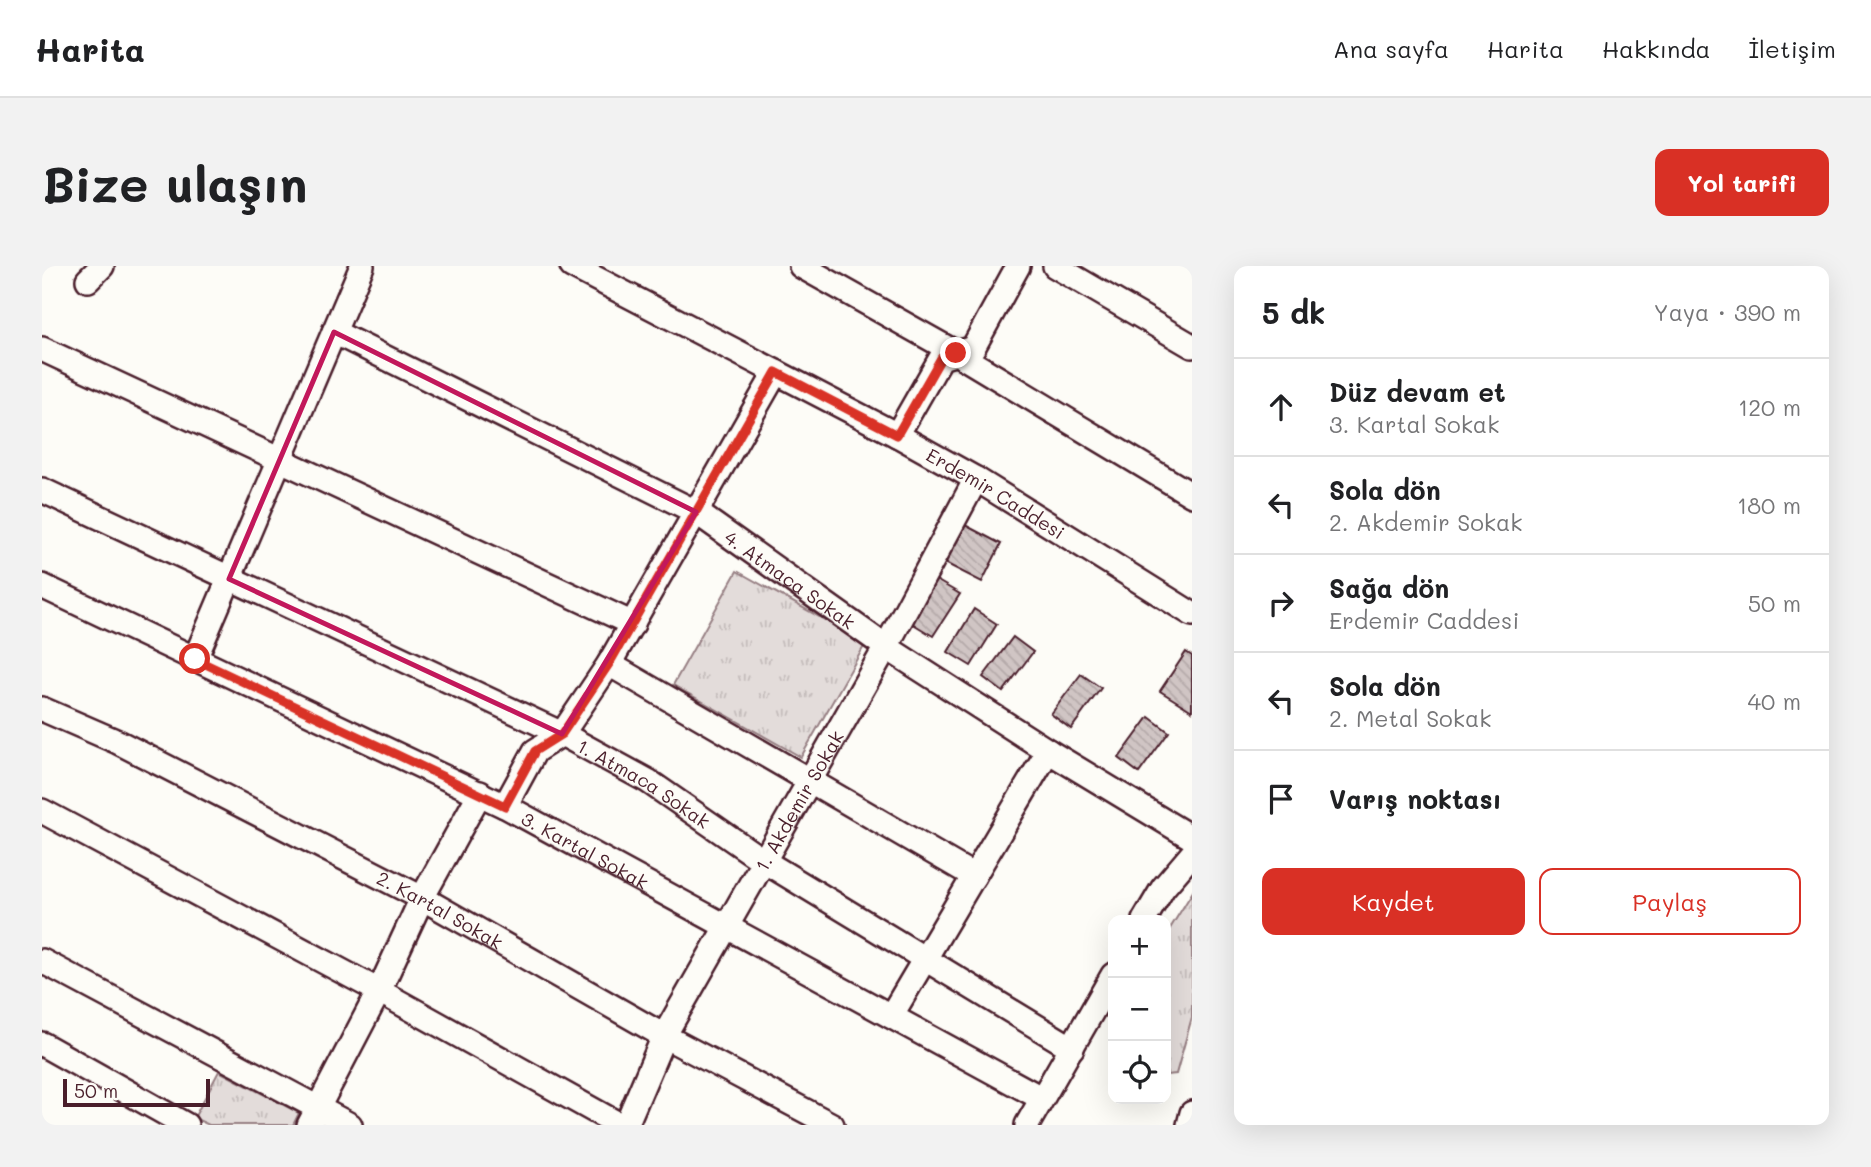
<!DOCTYPE html>
<html lang="tr">
<head>
<meta charset="utf-8">
<style>
	body { margin:0; font-family:Mali,sans-serif; background:#f2f2f2; color:#202124 }
	.controls { position:absolute; right:21px; bottom:21px; display:grid; overflow:hidden; border-radius:14px; box-shadow:0 7px 28px #0002 }
	.controls button { width:63px; height:63px; display:grid; place-items:center; padding:0; border:0; border-bottom:2px solid #e0e0e0; background:#fff; color:#202124; font:35px sans-serif }
	.scale { position:absolute; left:21px; bottom:18px; width:147px; box-sizing:border-box; padding-left:7px; border:4px solid #4a1f2b; border-top:0; font-size:19px; line-height:24px; white-space:nowrap; color:#4a1f2b; -webkit-text-stroke:5px #fdfcf7; paint-order:stroke }
	.stop { position:absolute; width:21px; height:21px; margin:-16px; border:5px solid #d93025; border-radius:50%; background:#fff }
	.stop.end { background:#d93025; border-color:#fff; box-shadow:0 2px 7px #0008 }
	.list { margin:0; padding:0; list-style:none }
	h2 { display:flex; justify-content:space-between; align-items:center; height:91px; margin:0; padding:0 28px; font-size:30px }
	h2 small { font-size:23px; font-weight:400; color:#757577 }
	.list li { display:grid; grid-template-columns:46px 1fr auto; gap:21px; align-items:center; box-sizing:border-box; height:98px; padding:0 28px; border-top:2px solid #e0e0e0 }
	.list b { display:block; font-size:26px; white-space:nowrap }
	.list p { margin:0; font-size:23px; white-space:nowrap; color:#757577 }
	.list em { font-size:23px; font-style:normal; color:#757577 }
	.actions { display:flex; gap:14px; padding:21px 28px }
	.actions a { flex:1; padding:16px 0; border:2px solid #d93025; border-radius:14px; text-align:center; font-size:24px; color:#d93025 }
	.actions .main { background:#d93025; color:#fff }
	.icon { flex:none; width:38px; height:38px; fill:none; stroke:currentColor; stroke-width:2; stroke-linecap:round; stroke-linejoin:round }
	.map { position:relative; flex:none; width:1150px; height:859px; overflow:hidden; border-radius:14px }
	header { display:flex; align-items:center; gap:42px; box-sizing:border-box; height:98px; padding:0 35px; background:#fff; border-bottom:2px solid #e0e0e0 }
	header strong { font-size:33px }
	nav { display:flex; gap:38px; margin-inline-start:auto; font-size:24px }
	.intro { display:flex; align-items:center; justify-content:space-between; box-sizing:border-box; height:168px; padding:0 42px }
	h1 { margin:0; font-size:49px }
	.button { padding:18px 32px; border-radius:14px; background:#d93025; color:#fff; font-size:24px; font-weight:700 }
	main { display:flex; gap:42px; padding:0 42px }
	aside { flex:1; background:#fff; border-radius:14px; box-shadow:0 7px 28px #0002 }
	.map>svg:first-child { display:block }
	.park { fill:url(#park-tufts); stroke:#967e82; stroke-width:2 }
	.building { fill:url(#building-back-hatch); stroke:#4a1f2b; stroke-width:2 }
	.lines { fill:none; stroke-linecap:round; stroke-linejoin:round }
	.minor-casing { stroke:#4a1f2b; stroke-width:28 }
	.minor { stroke:#fdfcf7; stroke-width:23 }
	.route { stroke:#d93025; stroke-width:9 }
	.marked { fill:none; stroke:#c2185b; stroke-width:5; stroke-linejoin:round }
	.labels { text-anchor:middle; dominant-baseline:central; stroke-width:6; stroke-linejoin:round; paint-order:stroke }
	.street-label { font-size:19px; fill:#4a1f2b; stroke:#fdfcf7 }
</style>
</head>
<body>
<header>
<strong>Harita</strong>
<nav><a>Ana sayfa</a><a>Harita</a><a>Hakkında</a><a>İletişim</a></nav>
</header>
<div class="intro"><h1>Bize ulaşın</h1><a class="button">Yol tarifi</a></div>
<main>
<div class="map">
<svg width="1150" height="859" viewBox="0 0 1150 859">
	<defs>
		<pattern id="park-tufts" width="24" height="20" patternUnits="userSpaceOnUse" patternTransform="scale(1.75)"><rect width="24" height="20" fill="#e3dcda"/><path d="M3 7l-1-3M5 7V3M7 7l1-3M15 17l-1-3M17 17v-4M19 17l1-3" fill="none" stroke="#c4bcbb"/></pattern>
		<pattern id="building-back-hatch" width="6" height="6" patternUnits="userSpaceOnUse" patternTransform="scale(1.75)"><rect width="6" height="6" fill="#d0c5c4"/><path d="M-1 5l2 2M0 0l6 6M5-1l2 2" fill="none" stroke="#b4a9a9"/></pattern>
	</defs>
	<rect width="100%" height="100%" fill="#fdfcf7"/>
	<filter id="ink" filterUnits="userSpaceOnUse"><feTurbulence type="fractalNoise" baseFrequency=".0143" numOctaves="2"/><feDisplacementMap in="SourceGraphic" scale="14" xChannelSelector="R" yChannelSelector="G"/><feConvolveMatrix kernelMatrix="1 2 1 2 8 2 1 2 1" color-interpolation-filters="sRGB"/></filter>
	<g filter="url(#ink)">
		<!-- park -->
		<g class="park">
			<path d="M 695,305 L 824,377 L 759,491 L 631,419 Z"/>
			<path d="M 1150,627 L 1150,751 L 1134,808 L 1125,809 L 1124,669 Z"/>
			<path d="M 177,805 L 257,847 L 251,859 L 167,859 L 152,852 Z"/>
		</g>
		<!-- building -->
		<g class="building">
			<path d="M 921,258 L 959,278 L 940,316 L 901,296 Z"/>
			<path d="M 894,314 L 918,328 L 891,370 L 868,356 Z"/>
			<path d="M 932,343 L 955,358 L 929,400 L 906,386 Z"/>
			<path d="M 971,371 L 991,386 L 961,426 L 941,411 Z"/>
			<path d="M 1144,386 L 1150,390 L 1150,445 L 1118,425 Z"/>
			<path d="M 1039,408 L 1059,422 L 1029,463 L 1009,448 Z"/>
			<path d="M 1107,451 L 1127,466 L 1097,507 L 1077,492 Z"/>
		</g>
		<g class="lines">
			<!-- minor casing -->
			<g class="minor-casing">
				<g id="minor">
					<path id="s1" d="M 530,0 L 855,169 L 934,213 L 1150,348"/>
					<path d="M 759,0 L 914,87 L 1150,229"/>
					<path d="M 1013,0 L 1150,80"/>
					<path d="M 46,14 L 60,0"/>
					<path id="s2" d="M 292,66 L 654,246 L 844,381 L 1006,485 L 1150,572"/>
					<path d="M 0,83 L 591,358"/>
					<path d="M 855,169 L 899,92 L 931,82 L 976,0"/>
					<path id="s3" d="M 0,224 L 520,468 L 606,515 L 720,594 L 1030,782"/>
					<path id="s4" d="M 0,320 L 463,540 L 999,832"/>
					<path d="M 153,393 L 320,0"/>
					<path d="M 567,398 L 932,610"/>
					<path id="s5" d="M 0,443 L 76,476 L 380,632 L 622,770 L 790,859"/>
					<path d="M 463,540 L 493,485 L 520,468 L 567,398 L 734,106"/>
					<path d="M 0,545 L 337,725 L 578,859"/>
					<path d="M 1102,654 L 1121,622 L 1150,588"/>
					<path d="M 0,695 L 308,859"/>
					<path d="M 849,750 L 1006,485"/>
					<path d="M 0,778 L 144,859"/>
					<path d="M 267,859 L 337,725 L 380,632 L 438,527"/>
					<path id="s6" d="M 584,859 L 622,770 L 844,381 L 934,213"/>
					<path d="M 985,859 L 1071,709"/>
					<path d="M 1147,859 L 1150,847"/>
				</g>
			</g>
			<!-- minor -->
			<use href="#minor" class="minor"/>
		</g>
	</g>
	<g class="lines" filter="url(#ink)">
		<!-- route -->
		<path class="route" d="M 153,393 L 463,540 L 493,485 L 520,468 L 567,398 L 734,106 L 855,169 L 899,92 L 914,87"/>
	</g>
	<!-- marked area -->
	<path class="marked" d="M 292,66 L 654,246 L 520,468 L 187,313 Z"/>
	<g class="labels">
		<!-- street labels -->
		<g class="street-label">
			<text stroke="none"><textPath href="#s1" startOffset="481">Erdemir Caddesi</textPath></text>
			<text stroke="none"><textPath href="#s2" startOffset="520">4. Atmaca Sokak</textPath></text>
			<text stroke="none"><textPath href="#s3" startOffset="670">1. Atmaca Sokak</textPath></text>
			<text stroke="none"><textPath href="#s6" startOffset="368">1. Akdemir Sokak</textPath></text>
			<text stroke="none"><textPath href="#s4" startOffset="604">3. Kartal Sokak</textPath></text>
			<text stroke="none"><textPath href="#s5" startOffset="446">2. Kartal Sokak</textPath></text>
		</g>
	</g>
</svg>
<div class="controls">
<button>+</button>
<button>−</button>
<button><svg class="icon" aria-label="locate" viewBox="0 0 24 24"><circle cx="12" cy="12" r="6"/><path d="M12 2v4M12 18v4M2 12h4M18 12h4"/></svg></button>
</div>
<div class="scale">50 m</div>
<div class="stop" style="left:153px;top:393px"></div>
<div class="stop end" style="left:914px;top:87px"></div>
</div>
<aside>
<h2>5 dk<small>Yaya · 390 m</small></h2>
<ul class="list">
<li><svg class="icon" aria-label="ahead" viewBox="0 0 24 24"><path d="M12 20V5M6 11l6-6 6 6"/></svg><div><b>Düz devam et</b><p>3. Kartal Sokak</p></div><em>120 m</em></li>
<li><svg class="icon" aria-label="left" viewBox="0 0 24 24"><path d="M17 20v-9H6M10 6l-5 5 5 5"/></svg><div><b>Sola dön</b><p>2. Akdemir Sokak</p></div><em>180 m</em></li>
<li><svg class="icon" aria-label="right" viewBox="0 0 24 24"><path d="M7 20v-9h11M14 6l5 5-5 5"/></svg><div><b>Sağa dön</b><p>Erdemir Caddesi</p></div><em>50 m</em></li>
<li><svg class="icon" aria-label="left" viewBox="0 0 24 24"><path d="M17 20v-9H6M10 6l-5 5 5 5"/></svg><div><b>Sola dön</b><p>2. Metal Sokak</p></div><em>40 m</em></li>
<li><svg class="icon" aria-label="arrive" viewBox="0 0 24 24"><path d="M6 21V4h12l-3 4 3 4H6"/></svg><div><b>Varış noktası</b></div></li>
</ul>
<div class="actions"><a class="main">Kaydet</a><a>Paylaş</a></div>
</aside>
</main>
</body>
</html>
